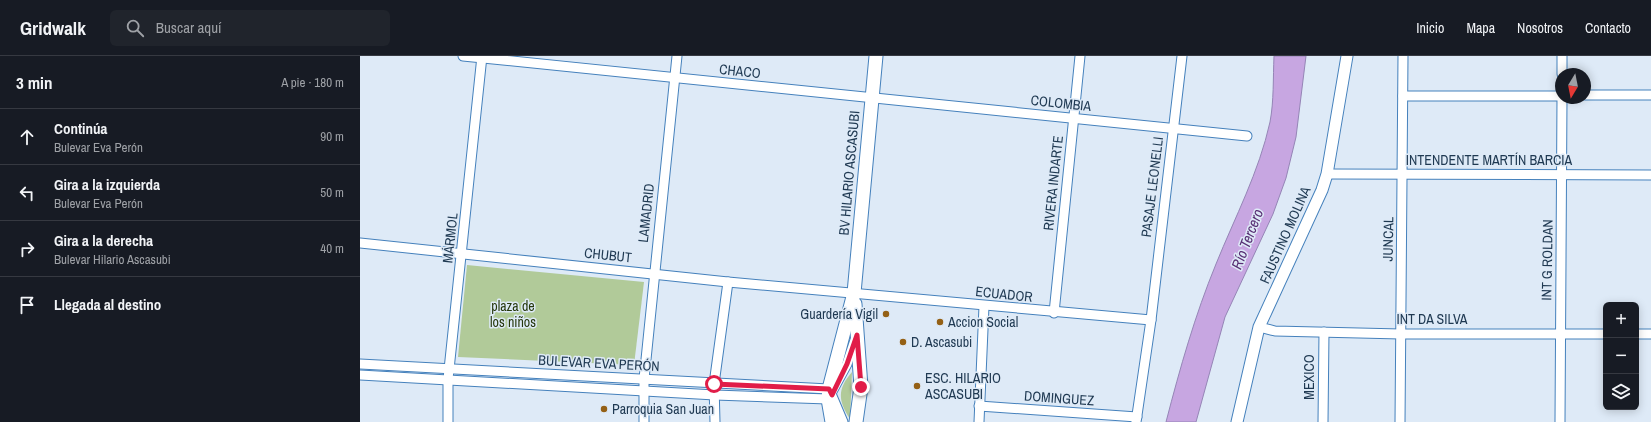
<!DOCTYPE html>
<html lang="es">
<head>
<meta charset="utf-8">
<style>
	body { margin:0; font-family:"Archivo Narrow",sans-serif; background:#20242c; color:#f1f3f6 }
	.controls { position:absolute; right:12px; bottom:12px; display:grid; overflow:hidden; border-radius:6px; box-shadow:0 2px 10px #0003 }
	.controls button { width:36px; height:36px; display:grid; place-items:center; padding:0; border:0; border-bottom:1px solid #363941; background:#171b24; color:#f1f3f6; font:20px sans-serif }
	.compass { position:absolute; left:1195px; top:12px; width:36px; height:36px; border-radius:50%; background:#171b24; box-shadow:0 2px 10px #0003; rotate:190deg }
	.stop { position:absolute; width:12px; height:12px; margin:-9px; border:3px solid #e11d48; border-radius:50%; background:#fff }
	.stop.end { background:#e11d48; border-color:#fff; box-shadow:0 1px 4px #0008 }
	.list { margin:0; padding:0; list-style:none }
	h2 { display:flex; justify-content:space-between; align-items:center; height:52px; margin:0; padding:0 16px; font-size:17px }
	h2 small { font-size:13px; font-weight:400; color:#9ea1a6 }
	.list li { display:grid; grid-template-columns:26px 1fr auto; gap:12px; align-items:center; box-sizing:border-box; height:56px; padding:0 16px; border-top:1px solid #363941 }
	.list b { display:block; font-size:15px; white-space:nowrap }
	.list p { margin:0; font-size:13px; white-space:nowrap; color:#9ea1a6 }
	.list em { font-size:13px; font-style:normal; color:#9ea1a6 }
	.icon { flex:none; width:22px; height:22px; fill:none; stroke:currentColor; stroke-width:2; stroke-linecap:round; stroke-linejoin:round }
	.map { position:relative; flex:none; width:1291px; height:366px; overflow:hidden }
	header { display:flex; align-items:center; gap:24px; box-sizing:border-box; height:56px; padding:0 20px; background:#171b24; border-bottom:1px solid #363941 }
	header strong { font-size:19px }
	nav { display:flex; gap:22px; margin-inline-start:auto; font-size:14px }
	.search { width:280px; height:36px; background:#20242c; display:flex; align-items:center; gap:10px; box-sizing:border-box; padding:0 14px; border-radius:6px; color:#9ea1a6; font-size:15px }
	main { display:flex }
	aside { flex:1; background:#171b24 }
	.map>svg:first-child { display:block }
	.green { fill:#b1ca99 }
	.water { fill:#c7a6e1; stroke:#9585b6 }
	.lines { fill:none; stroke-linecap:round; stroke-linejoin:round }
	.minor-casing { stroke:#4581bc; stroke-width:11 }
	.tertiary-casing { stroke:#4581bc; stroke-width:13 }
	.secondary-casing { stroke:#4581bc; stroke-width:15 }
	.minor { stroke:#fff; stroke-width:9 }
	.tertiary { stroke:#fff; stroke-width:11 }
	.secondary { stroke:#fff; stroke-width:13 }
	.route { stroke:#e11d48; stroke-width:5 }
	.poi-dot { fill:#946015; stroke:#deeaf7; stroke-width:1.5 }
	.labels { text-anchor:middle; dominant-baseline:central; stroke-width:3; stroke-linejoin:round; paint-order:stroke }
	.street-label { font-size:14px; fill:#1f3952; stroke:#deeaf7 }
	.park-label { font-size:14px; fill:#26380c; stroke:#deeaf7 }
	.poi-label { font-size:14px; fill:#1f3952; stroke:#deeaf7; text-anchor:start }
	.water-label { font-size:15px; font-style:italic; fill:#582f74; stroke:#deeaf7 }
</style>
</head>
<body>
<header>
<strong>Gridwalk</strong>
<div class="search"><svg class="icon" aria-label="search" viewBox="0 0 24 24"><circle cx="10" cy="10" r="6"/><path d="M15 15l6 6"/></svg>Buscar aquí</div>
<nav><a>Inicio</a><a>Mapa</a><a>Nosotros</a><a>Contacto</a></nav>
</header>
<main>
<aside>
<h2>3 min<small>A pie · 180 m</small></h2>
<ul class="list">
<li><svg class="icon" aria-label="ahead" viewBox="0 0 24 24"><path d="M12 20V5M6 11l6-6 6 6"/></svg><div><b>Continúa</b><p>Bulevar Eva Perón</p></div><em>90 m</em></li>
<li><svg class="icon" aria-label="left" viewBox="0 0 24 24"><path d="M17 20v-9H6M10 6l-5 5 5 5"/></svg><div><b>Gira a la izquierda</b><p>Bulevar Eva Perón</p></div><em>50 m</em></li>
<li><svg class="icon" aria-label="right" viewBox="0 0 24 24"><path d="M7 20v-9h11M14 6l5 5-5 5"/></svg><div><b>Gira a la derecha</b><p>Bulevar Hilario Ascasubi</p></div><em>40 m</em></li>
<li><svg class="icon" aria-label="arrive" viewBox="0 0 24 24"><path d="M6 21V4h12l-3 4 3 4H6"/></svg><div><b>Llegada al destino</b></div></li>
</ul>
</aside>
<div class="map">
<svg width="1291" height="366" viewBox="0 0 1291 366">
	<rect width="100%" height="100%" fill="#deeaf7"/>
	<!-- green -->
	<g class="green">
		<path d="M 107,209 L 284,226 L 274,309 L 98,301 Z"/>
		<path d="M 492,316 L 490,363 C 478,345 477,333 492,316 Z"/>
	</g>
	<!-- water -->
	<path class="water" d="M 914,0 L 946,0 L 936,81 L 926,122 L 913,158 L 865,261 L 836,366 L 806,366 C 820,312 835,259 856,208 C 875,161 899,116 910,66 C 914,45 913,22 914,0 Z"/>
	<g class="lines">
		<!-- minor casing -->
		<g class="minor-casing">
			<g id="minor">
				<path d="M 103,0 L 887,80"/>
				<path d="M 1202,18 L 1202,0"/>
				<path d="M 1225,39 L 1291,39"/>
				<path d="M 1043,40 L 1201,40"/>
				<path d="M 967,118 L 1291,119"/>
				<path d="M 0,187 L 368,226 L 791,264"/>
				<path d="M 694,257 L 720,0"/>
				<path d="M 899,271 L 915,275 L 1041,278 L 1246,278"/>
				<path d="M 1276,278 L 1291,278"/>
				<path d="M 0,308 L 469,333 L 483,366"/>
				<path d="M 0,319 L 355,339 L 468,343 L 487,308 L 495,284"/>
				<path d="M 619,350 L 777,361"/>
				<path d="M 88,366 L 88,323 L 122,0"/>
				<path d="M 284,366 L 284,323 L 317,0"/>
				<path d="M 355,366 L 354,328 L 368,226"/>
				<path d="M 619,366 L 624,250"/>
				<path d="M 776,366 L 791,264 L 822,0"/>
				<path d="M 963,366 L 964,276"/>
				<path d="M 1040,366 L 1043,0"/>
				<path d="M 1200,366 L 1202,42"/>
			</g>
		</g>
		<!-- tertiary casing -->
		<g class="tertiary-casing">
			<path id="tertiary" d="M 877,366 L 899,271 L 962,134 L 967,118 L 987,0"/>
		</g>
		<!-- secondary casing -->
		<g class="secondary-casing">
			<g id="secondary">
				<path d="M 495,248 L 501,331 L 496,366"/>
				<path d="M 472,366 L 468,343 L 469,333 L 494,237 L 516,0"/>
			</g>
		</g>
		<!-- minor -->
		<use href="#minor" class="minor"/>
		<!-- tertiary -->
		<use href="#tertiary" class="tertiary"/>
		<!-- secondary -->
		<use href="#secondary" class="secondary"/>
	</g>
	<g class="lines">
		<!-- route -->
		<path class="route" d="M 354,328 L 469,333 L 472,339 L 487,308 L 497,279 L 501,331"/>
	</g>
	<!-- markers -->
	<g class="poi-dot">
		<circle cx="526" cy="258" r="4"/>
		<circle cx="580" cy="266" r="4"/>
		<circle cx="543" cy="286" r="4"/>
		<circle cx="557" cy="330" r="4"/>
		<circle cx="244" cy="353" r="4"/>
	</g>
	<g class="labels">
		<!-- street labels -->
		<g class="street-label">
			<text transform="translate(380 15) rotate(6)">CHACO</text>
			<text transform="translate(701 47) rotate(6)">COLOMBIA</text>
			<text x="1129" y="104">INTENDENTE MARTÍN BARCIA</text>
			<text transform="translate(489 117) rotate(-85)">BV HILARIO ASCASUBI</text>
			<text transform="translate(693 127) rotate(-84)">RIVERA INDARTE</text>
			<text transform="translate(792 131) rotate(-83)">PASAJE LEONELLI</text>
			<text transform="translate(286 157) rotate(-84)">LAMADRID</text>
			<text transform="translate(925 179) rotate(-66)">FAUSTINO MOLINA</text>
			<text transform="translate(90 182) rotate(-84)">MÁRMOL</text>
			<text transform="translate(1028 183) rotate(-89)">JUNCAL</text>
			<text transform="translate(248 199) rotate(6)">CHUBUT</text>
			<text transform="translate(1187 204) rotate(-89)">INT G ROLDAN</text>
			<text transform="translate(644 238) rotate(6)">ECUADOR</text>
			<text x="1072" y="263">INT DA SILVA</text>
			<text transform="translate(239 307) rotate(3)">BULEVAR EVA PERÓN</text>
			<text transform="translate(949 321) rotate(-90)">MEXICO</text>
			<text transform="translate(699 342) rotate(4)">DOMINGUEZ</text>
		</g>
		<!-- park labels -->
		<g class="park-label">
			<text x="153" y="250">plaza de<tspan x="153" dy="16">los niños</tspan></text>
		</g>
		<!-- poi labels -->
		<g class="poi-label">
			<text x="518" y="258" text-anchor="end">Guardería Vigil</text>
			<text x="588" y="266">Accion Social</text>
			<text x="551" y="286">D. Ascasubi</text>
			<text x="565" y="322">ESC. HILARIO<tspan x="565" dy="16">ASCASUBI</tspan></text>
			<text x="252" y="353">Parroquia San Juan</text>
		</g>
		<!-- water labels -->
		<g class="water-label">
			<text transform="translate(887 183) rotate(-69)">Río Tercero</text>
		</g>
	</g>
</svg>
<div class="controls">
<button>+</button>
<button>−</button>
<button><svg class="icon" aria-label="layers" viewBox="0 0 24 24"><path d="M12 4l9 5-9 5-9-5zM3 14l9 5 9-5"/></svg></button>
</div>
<svg class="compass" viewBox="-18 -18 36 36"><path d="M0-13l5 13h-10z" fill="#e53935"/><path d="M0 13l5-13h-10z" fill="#9ea1a6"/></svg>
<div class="stop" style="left:354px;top:328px"></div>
<div class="stop end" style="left:501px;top:331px"></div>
</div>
</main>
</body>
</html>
